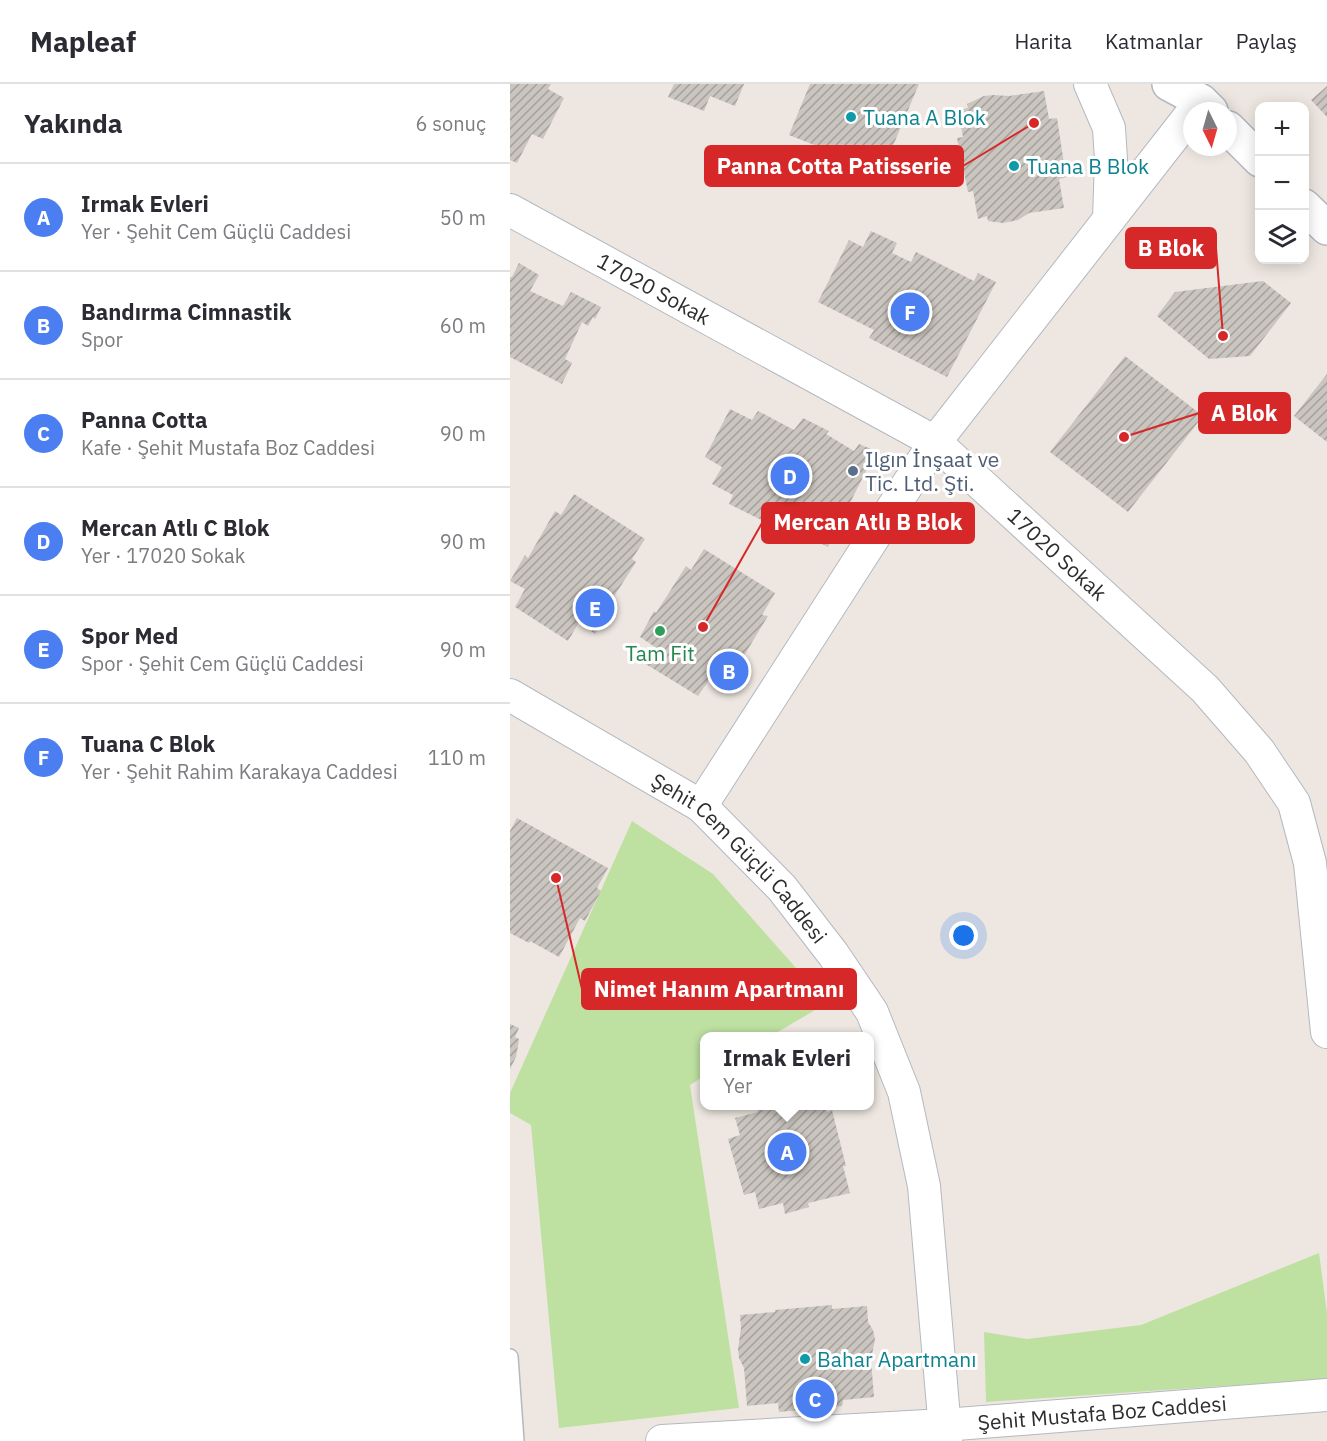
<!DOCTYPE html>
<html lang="tr">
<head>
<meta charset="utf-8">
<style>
	body { margin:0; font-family:"IBM Plex Sans",sans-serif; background:#f2f2f3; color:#2b2b33 }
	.controls { position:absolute; right:18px; top:18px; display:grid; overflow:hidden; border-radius:12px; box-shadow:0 3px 15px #0003 }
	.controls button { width:54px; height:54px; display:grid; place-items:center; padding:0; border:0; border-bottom:2px solid #e1e1e2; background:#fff; color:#2b2b33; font:30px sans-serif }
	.compass { position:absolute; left:673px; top:18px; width:54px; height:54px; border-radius:50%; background:#fff; box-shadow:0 3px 15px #0003; rotate:175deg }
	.you { position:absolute; left:454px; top:852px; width:21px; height:21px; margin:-15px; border:4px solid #fff; border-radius:50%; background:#1a73e8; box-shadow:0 0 0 9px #1a73e833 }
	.badge { display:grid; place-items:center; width:39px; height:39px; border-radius:50%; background:#4b7ef1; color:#fff; font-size:20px; font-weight:700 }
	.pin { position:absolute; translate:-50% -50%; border:3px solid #fff; box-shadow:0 2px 6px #0006 }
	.popup { position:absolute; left:190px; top:948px; width:174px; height:78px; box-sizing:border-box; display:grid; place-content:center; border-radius:12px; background:#fff; filter:drop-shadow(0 2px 4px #0005); font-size:20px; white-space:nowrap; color:#7c7c81 }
	.popup b { font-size:22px; color:#2b2b33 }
	.popup::after { content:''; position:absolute; left:50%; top:100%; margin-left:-12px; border:12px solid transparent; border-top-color:#fff }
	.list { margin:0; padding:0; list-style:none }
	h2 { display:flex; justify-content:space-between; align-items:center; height:78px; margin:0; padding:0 24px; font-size:26px }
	h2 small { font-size:20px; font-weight:400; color:#7c7c81 }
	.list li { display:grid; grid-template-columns:39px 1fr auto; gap:18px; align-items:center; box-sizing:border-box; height:108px; padding:0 24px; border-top:2px solid #e1e1e2 }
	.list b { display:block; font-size:22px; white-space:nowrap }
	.list p { margin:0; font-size:20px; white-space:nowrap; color:#7c7c81 }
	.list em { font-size:20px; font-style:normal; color:#7c7c81 }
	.icon { flex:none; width:33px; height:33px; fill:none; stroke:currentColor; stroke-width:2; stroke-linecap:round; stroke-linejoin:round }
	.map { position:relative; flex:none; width:817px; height:1357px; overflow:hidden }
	header { display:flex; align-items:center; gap:36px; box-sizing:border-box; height:84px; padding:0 30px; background:#fff; border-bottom:2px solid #e1e1e2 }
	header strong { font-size:28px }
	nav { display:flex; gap:33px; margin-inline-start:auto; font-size:21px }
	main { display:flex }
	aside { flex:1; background:#fff }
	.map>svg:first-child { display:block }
	.grass { fill:#bee1a1 }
	.building { fill:url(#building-hatch) }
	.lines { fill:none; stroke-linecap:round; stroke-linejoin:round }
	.service-casing { stroke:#b4b8c0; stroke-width:18 }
	.minor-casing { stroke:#b4b8c0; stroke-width:34 }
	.secondary-casing { stroke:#b4b8c0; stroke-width:36 }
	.service { stroke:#fff; stroke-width:15 }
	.minor { stroke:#fff; stroke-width:32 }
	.secondary { stroke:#fff; stroke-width:33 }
	.culture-dot { fill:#0f9aa8; stroke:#fff; stroke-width:2 }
	.service-dot { fill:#5c6f8a; stroke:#fff; stroke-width:2 }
	.leisure-dot { fill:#2e9e5b; stroke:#fff; stroke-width:2 }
	.labels { text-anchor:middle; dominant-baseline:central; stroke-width:6; stroke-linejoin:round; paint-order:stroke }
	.culture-label { font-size:21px; fill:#0d838f; stroke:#fff; text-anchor:start }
	.street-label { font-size:21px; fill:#2d2d2d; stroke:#fff }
	.service-label { font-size:21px; fill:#4e5e75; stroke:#fff; text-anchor:start }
	.leisure-label { font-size:21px; fill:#27864d; stroke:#fff }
	.leader { fill:none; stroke:#d62828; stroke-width:2 }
	.callout-dot { fill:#d62828; stroke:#fff; stroke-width:2 }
	.callout { fill:#d62828; stroke:#d62828; stroke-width:2 }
	.callout-label { font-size:22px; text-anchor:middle; font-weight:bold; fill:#fff }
</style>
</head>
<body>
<header>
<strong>Mapleaf</strong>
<nav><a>Harita</a><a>Katmanlar</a><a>Paylaş</a></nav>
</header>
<main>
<aside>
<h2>Yakında<small>6 sonuç</small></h2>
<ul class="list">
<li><span class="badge">A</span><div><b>Irmak Evleri</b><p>Yer · Şehit Cem Güçlü Caddesi</p></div><em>50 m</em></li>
<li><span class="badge">B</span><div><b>Bandırma Cimnastik</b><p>Spor</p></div><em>60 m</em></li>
<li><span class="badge">C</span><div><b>Panna Cotta</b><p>Kafe · Şehit Mustafa Boz Caddesi</p></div><em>90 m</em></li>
<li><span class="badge">D</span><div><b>Mercan Atlı C Blok</b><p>Yer · 17020 Sokak</p></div><em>90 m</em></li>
<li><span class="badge">E</span><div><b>Spor Med</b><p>Spor · Şehit Cem Güçlü Caddesi</p></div><em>90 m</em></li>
<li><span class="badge">F</span><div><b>Tuana C Blok</b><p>Yer · Şehit Rahim Karakaya Caddesi</p></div><em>110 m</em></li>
</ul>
</aside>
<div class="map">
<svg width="817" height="1357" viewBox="0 0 817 1357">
	<defs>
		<pattern id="building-hatch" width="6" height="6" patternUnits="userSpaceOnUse" patternTransform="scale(1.5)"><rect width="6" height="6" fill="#cac5bf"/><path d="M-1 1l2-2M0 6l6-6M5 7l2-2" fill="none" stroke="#a4a09c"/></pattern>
	</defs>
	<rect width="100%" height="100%" fill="#eee7e1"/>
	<!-- grass -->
	<g class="grass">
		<path d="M 122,737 L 203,790 L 317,919 L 261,952 L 194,952 L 194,992 L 180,1001 L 229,1324 L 49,1344 L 21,1041 L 0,1029 L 0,1009 Z"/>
		<path d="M 809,1169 L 817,1229 L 817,1295 L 476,1318 L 474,1248 L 517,1255 L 631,1241 Z"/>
	</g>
	<!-- building -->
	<g class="building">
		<path d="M 0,0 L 41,0 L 38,5 L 54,14 L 33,55 L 22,50 L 7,79 L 0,76 Z"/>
		<path d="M 164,0 L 234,0 L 225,22 L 200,12 L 194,27 L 158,13 Z"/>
		<path d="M 300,0 L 409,0 L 372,88 L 347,78 L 341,93 L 306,79 L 312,64 L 279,51 Z"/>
		<path d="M 817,2 L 817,33 L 801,16 Z"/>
		<path d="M 534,7 L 539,35 L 547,34 L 556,93 L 549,95 L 554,124 L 519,129 L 508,136 L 493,139 L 478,137 L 477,132 L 468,135 L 463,107 L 458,108 L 447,54 L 453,53 L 448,26 L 458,24 L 457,20 L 474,12 L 484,11 L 499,12 Z"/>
		<path d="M 361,147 L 387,159 L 382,169 L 401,178 L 406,168 L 464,197 L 468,189 L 486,198 L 437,293 L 359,254 L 364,246 L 308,218 L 339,156 L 353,163 Z"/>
		<path d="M 9,179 L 29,191 L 20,207 L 53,222 L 61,208 L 91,223 L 85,235 L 83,233 L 78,242 L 72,238 L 55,275 L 62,279 L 52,300 L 0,273 L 0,193 L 2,193 Z"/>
		<path d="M 753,197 L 781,219 L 740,272 L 699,275 L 647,232 L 665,208 Z"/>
		<path d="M 615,272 L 693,332 L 618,428 L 540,368 Z"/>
		<path d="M 817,290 L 817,358 L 784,332 Z"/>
		<path d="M 220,325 L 242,336 L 248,327 L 284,346 L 293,334 L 319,347 L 316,350 L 344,367 L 349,360 L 366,367 L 318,463 L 276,442 L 274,447 L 219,420 L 223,411 L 202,400 L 212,383 L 195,373 Z"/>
		<path d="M 64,410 L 135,455 L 122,475 L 126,478 L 98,522 L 100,524 L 85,550 L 69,538 L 58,557 L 5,523 L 15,505 L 0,497 L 15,471 L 18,474 L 45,427 L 51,431 Z"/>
		<path d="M 194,465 L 265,509 L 252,531 L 258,532 L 229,580 L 230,581 L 215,605 L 199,596 L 188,612 L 134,579 L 145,563 L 130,553 L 144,527 L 146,529 L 176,482 L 181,486 Z"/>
		<path d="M 7,734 L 98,784 L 87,804 L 91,807 L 75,837 L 70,834 L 49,873 L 20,857 L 19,859 L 0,849 L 0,747 Z"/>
		<path d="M 0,940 L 9,944 L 5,953 L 9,955 L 8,962 L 6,973 L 0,985 Z"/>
		<path d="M 246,1022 L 315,1022 L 317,1028 L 322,1026 L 336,1082 L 333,1082 L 340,1109 L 298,1119 L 299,1123 L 275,1130 L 273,1119 L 249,1125 L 245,1108 L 234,1111 L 218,1055 L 230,1051 L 225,1034 L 248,1028 Z"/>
		<path d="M 322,1221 L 322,1225 L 357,1222 L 358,1238 L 363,1246 L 365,1255 L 361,1276 L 364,1313 L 333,1316 L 332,1322 L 269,1328 L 268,1319 L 237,1322 L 234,1284 L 229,1274 L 228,1265 L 231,1244 L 230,1231 L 265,1228 L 265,1226 Z"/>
	</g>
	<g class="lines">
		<!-- service casing -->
		<g class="service-casing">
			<path id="service" d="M 0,1273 L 6,1357"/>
		</g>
		<!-- minor casing -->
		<g class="minor-casing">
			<g id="minor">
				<path d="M 580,0 L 599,44 L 601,76 L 599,135"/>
				<path id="s1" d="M 0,126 L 425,358 L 695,605 L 749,667 L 784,719 L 800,779 L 817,948"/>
				<path id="s2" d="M 0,611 L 191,722 L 272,804 L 323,870 L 362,928 L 394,1008 L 414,1102 L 436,1357"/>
				<path d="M 191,722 L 425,358 L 682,29"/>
				<path id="s3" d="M 152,1357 L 434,1341 L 817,1311"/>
			</g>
		</g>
		<!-- secondary casing -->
		<g class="secondary-casing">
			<g id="secondary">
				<path d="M 659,0 L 691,17 L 701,27"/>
				<path d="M 718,44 L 750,76"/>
				<path d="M 794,122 L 817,144"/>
			</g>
		</g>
		<!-- service -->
		<use href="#service" class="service"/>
		<!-- minor -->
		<use href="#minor" class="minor"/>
		<!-- secondary -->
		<use href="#secondary" class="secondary"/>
	</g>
	<!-- markers -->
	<g class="culture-dot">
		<circle cx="341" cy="33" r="6"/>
		<circle cx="504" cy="82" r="6"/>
		<circle cx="295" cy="1275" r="6"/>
	</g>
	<circle class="service-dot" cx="343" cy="387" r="6"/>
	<circle class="leisure-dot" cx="150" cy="547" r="6"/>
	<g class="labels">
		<!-- culture labels -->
		<g class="culture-label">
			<text x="353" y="33">Tuana A Blok</text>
			<text x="516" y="82">Tuana B Blok</text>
			<text x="307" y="1275">Bahar Apartmanı</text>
		</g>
		<!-- street labels -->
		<g class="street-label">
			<text stroke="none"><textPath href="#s1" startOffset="164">17020 Sokak</textPath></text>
			<text stroke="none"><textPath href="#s1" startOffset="650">17020 Sokak</textPath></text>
			<text stroke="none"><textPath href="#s2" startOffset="284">Şehit Cem Güçlü Caddesi</textPath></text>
			<text stroke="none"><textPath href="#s3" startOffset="441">Şehit Mustafa Boz Caddesi</textPath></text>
		</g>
		<!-- service labels -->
		<g class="service-label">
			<text x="355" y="375">Ilgın İnşaat ve<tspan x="355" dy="24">Tic. Ltd. Şti.</tspan></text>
		</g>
		<!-- leisure labels -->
		<g class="leisure-label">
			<text x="150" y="569">Tam Fit</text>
		</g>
	</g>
	<!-- callouts -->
	<path class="leader" d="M524 39L453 82M713 252L706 164M614 353L689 329M193 543L252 439M46 794L72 905"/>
	<g class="callout-dot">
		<circle cx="524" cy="39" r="6"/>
		<circle cx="713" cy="252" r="6"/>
		<circle cx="614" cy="353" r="6"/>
		<circle cx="193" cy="543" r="6"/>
		<circle cx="46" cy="794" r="6"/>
	</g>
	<g class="callout">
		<rect x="195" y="62" width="258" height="40" rx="6"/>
		<rect x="616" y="144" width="90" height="40" rx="6"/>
		<rect x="689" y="309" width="91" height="40" rx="6"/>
		<rect x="252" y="419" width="212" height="40" rx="6"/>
		<rect x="72" y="885" width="274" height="40" rx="6"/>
	</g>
	<g class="callout-label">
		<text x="324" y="90">Panna Cotta Patisserie</text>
		<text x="661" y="172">B Blok</text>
		<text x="734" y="337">A Blok</text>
		<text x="358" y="446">Mercan Atlı B Blok</text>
		<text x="209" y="913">Nimet Hanım Apartmanı</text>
	</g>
</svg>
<div class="controls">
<button>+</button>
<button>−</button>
<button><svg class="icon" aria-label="layers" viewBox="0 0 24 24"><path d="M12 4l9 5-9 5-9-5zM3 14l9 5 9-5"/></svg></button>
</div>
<svg class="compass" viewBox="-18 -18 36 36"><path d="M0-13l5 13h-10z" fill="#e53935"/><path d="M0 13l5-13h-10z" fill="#7c7c81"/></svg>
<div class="you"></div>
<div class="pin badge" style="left:277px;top:1068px">A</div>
<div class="popup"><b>Irmak Evleri</b>Yer</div>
<div class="pin badge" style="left:219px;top:587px">B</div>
<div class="pin badge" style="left:305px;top:1315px">C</div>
<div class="pin badge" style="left:280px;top:392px">D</div>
<div class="pin badge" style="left:85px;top:524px">E</div>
<div class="pin badge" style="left:400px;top:228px">F</div>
</div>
</main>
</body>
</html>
